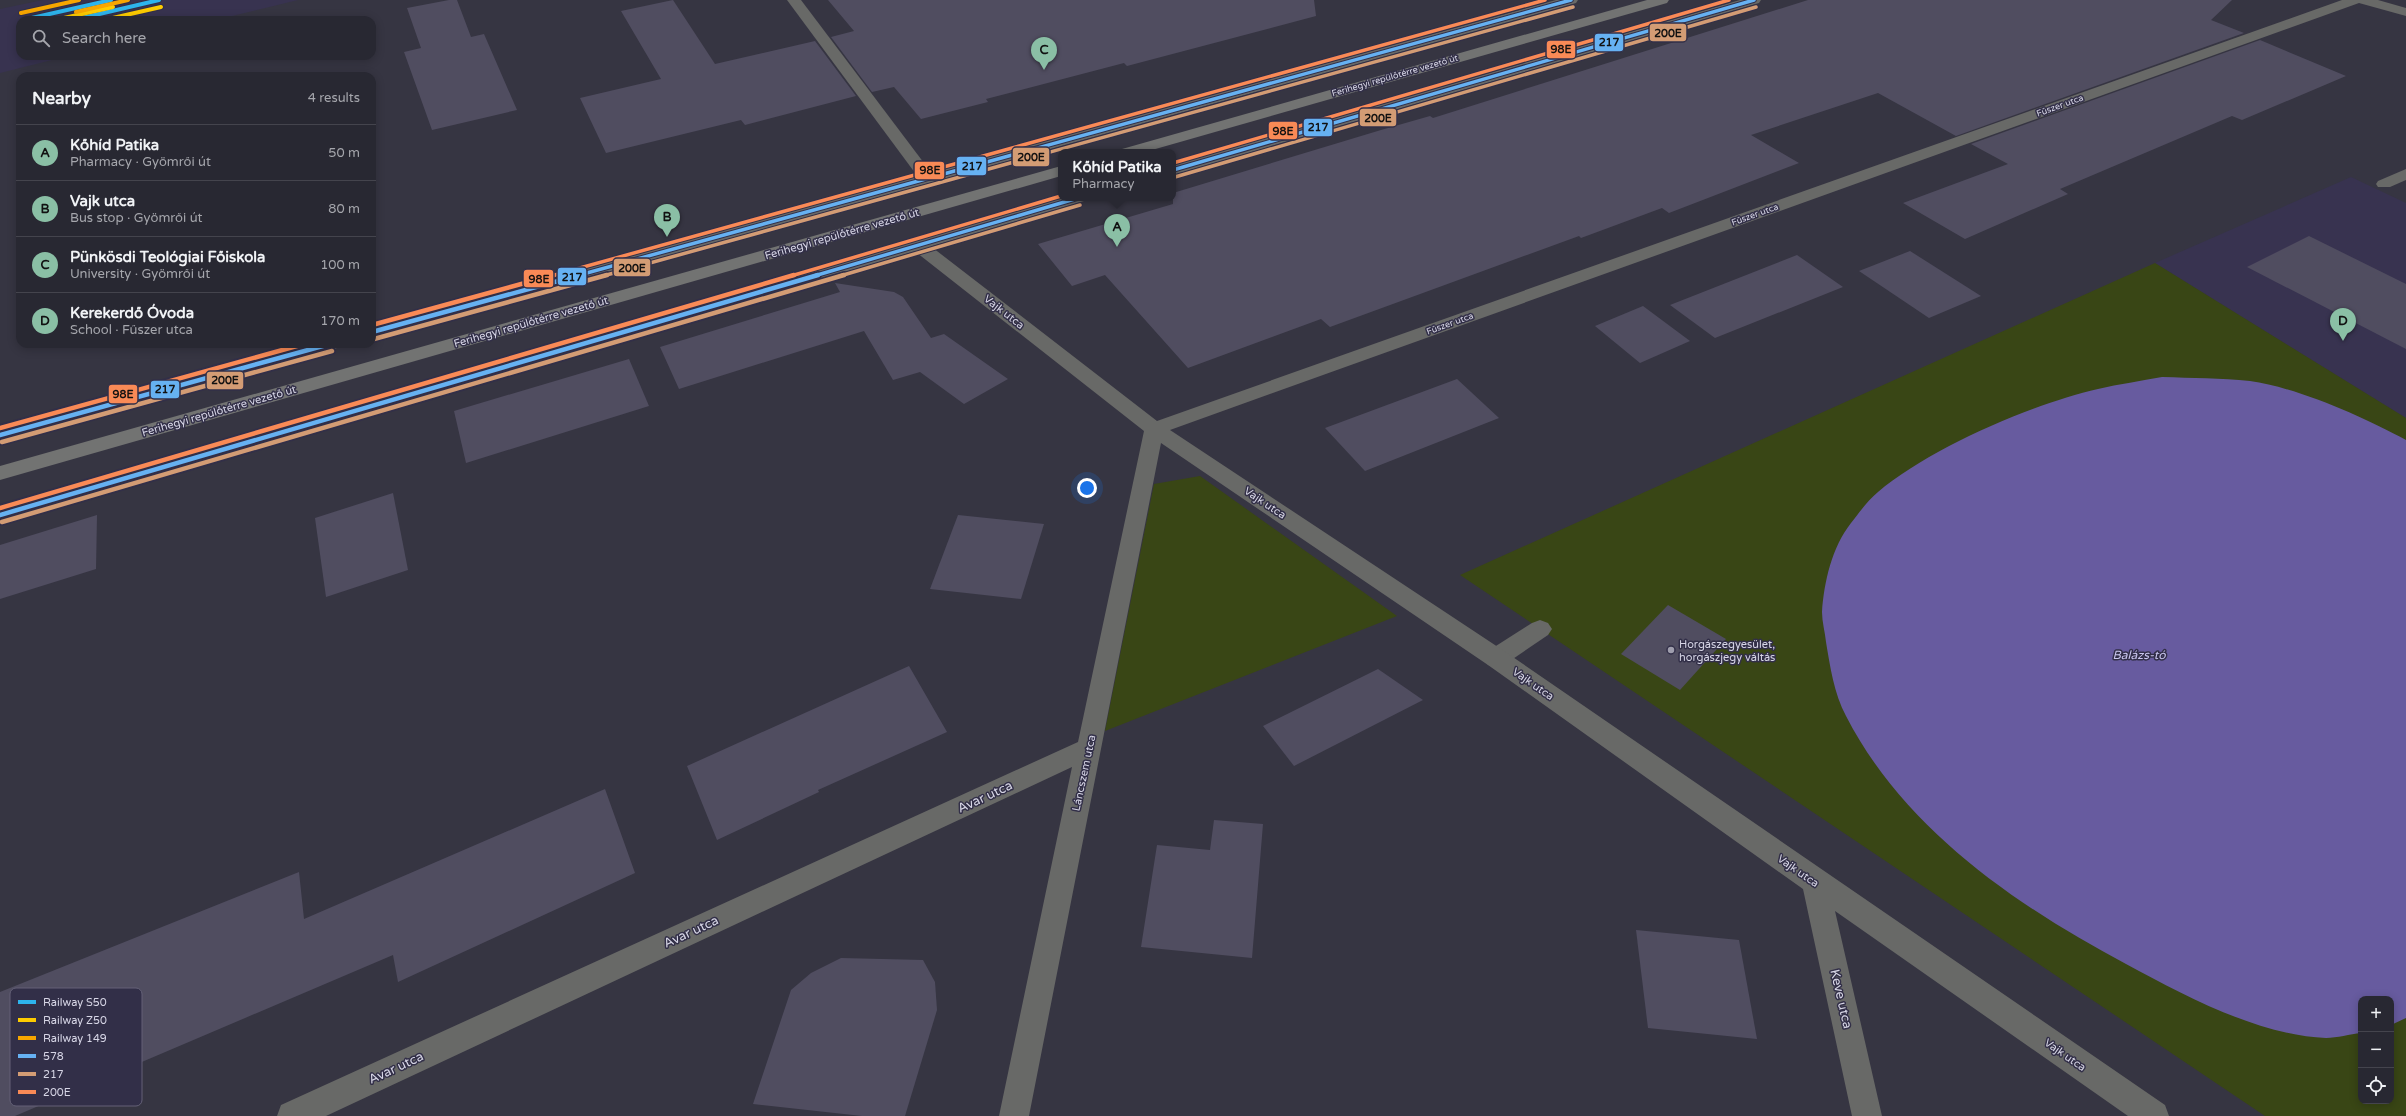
<!DOCTYPE html>
<html lang="en">
<head>
<meta charset="utf-8">
<style>
	body { margin:0; font-family:"Varela Round",sans-serif; background:#34343e; color:#f1f3f6 }
	.controls { position:absolute; right:12px; bottom:12px; display:grid; overflow:hidden; border-radius:8px; box-shadow:0 2px 10px #0003 }
	.controls button { width:36px; height:36px; display:grid; place-items:center; padding:0; border:0; border-bottom:1px solid #44444d; background:#282832; color:#f1f3f6; font:20px sans-serif }
	.you { position:absolute; left:1087px; top:488px; width:14px; height:14px; margin:-10px; border:3px solid #fff; border-radius:50%; background:#1a73e8; box-shadow:0 0 0 6px #1a73e833 }
	.badge { display:grid; place-items:center; width:26px; height:26px; border-radius:50%; background:#8abfa5; color:#111; font-size:13px; font-weight:700 }
	.pin { position:absolute; translate:-50% -33px; filter:drop-shadow(0 1px 2px #0008) }
	.pin::after { content:''; position:absolute; top:21px; width:14px; height:12px; background:inherit; clip-path:polygon(0 0,100% 0,50% 100%) }
	.popup { position:absolute; left:1058px; top:149px; width:118px; height:52px; box-sizing:border-box; display:grid; place-content:center; border-radius:8px; background:#282832; filter:drop-shadow(0 1px 3px #0005); font-size:13px; white-space:nowrap; color:#a5a6ac }
	.popup b { font-size:15px; color:#f1f3f6 }
	.popup::after { content:''; position:absolute; left:50%; top:100%; margin-left:-8px; border:8px solid transparent; border-top-color:#282832 }
	.list { margin:0; padding:0; list-style:none }
	h2 { display:flex; justify-content:space-between; align-items:center; height:52px; margin:0; padding:0 16px; font-size:17px }
	h2 small { font-size:13px; font-weight:400; color:#a5a6ac }
	.list li { display:grid; grid-template-columns:26px 1fr auto; gap:12px; align-items:center; box-sizing:border-box; height:56px; padding:0 16px; border-top:1px solid #44444d }
	.list b { display:block; font-size:15px; white-space:nowrap }
	.list p { margin:0; font-size:13px; white-space:nowrap; color:#a5a6ac }
	.list em { font-size:13px; font-style:normal; color:#a5a6ac }
	.icon { flex:none; width:22px; height:22px; fill:none; stroke:currentColor; stroke-width:2; stroke-linecap:round; stroke-linejoin:round }
	.map { position:relative; flex:none; width:2406px; height:1116px; overflow:hidden }
	.search { position:absolute; background:#282832; box-shadow:0 2px 10px #0003; left:16px; top:16px; width:360px; height:44px; display:flex; align-items:center; gap:10px; box-sizing:border-box; padding:0 14px; border-radius:12px; color:#a5a6ac; font-size:15px }
	.panel { position:absolute; background:#282832; box-shadow:0 2px 10px #0003; left:16px; top:72px; width:360px; height:276px; border-radius:12px }
	.map>svg:first-child { display:block }
	.built { fill:#383350 }
	.green { fill:#394615; fill-rule:evenodd }
	.water { fill:#675b9f }
	.building { fill:#504d60 }
	.lines { fill:none; stroke-linecap:round; stroke-linejoin:round }
	.service { fill:#686967; fill-rule:evenodd }
	.minor { fill:#686967; fill-rule:evenodd }
	.tertiary { fill:#686967; fill-rule:evenodd }
	.primary { fill:#727372; fill-rule:evenodd }
	.bus-1-far1-casing { stroke:#322f48; stroke-width:5.5 }
	.bus-1-casing { stroke:#322f48; stroke-width:8 }
	.bus-2-far1-casing { stroke:#322f48; stroke-width:5.5 }
	.bus-2-casing { stroke:#322f48; stroke-width:8 }
	.bus-3-far1-casing { stroke:#322f48; stroke-width:5.5 }
	.bus-3-casing { stroke:#322f48; stroke-width:8 }
	.bus-1-far1 { stroke:#66b1f2; stroke-width:3.5 }
	.bus-1 { stroke:#66b1f2; stroke-width:4.5 }
	.bus-2-far1 { stroke:#d39c74; stroke-width:3.5 }
	.bus-2 { stroke:#d39c74; stroke-width:4.5 }
	.bus-3-far1 { stroke:#f98a56; stroke-width:3.5 }
	.bus-3 { stroke:#f98a56; stroke-width:4.5 }
	.rail-1-casing { stroke:#322f48; stroke-width:6 }
	.rail-2-casing { stroke:#322f48; stroke-width:6 }
	.rail-3-casing { stroke:#322f48; stroke-width:6 }
	.rail-1 { stroke:#2db4ed; stroke-width:4 }
	.rail-2 { stroke:#fecc00; stroke-width:4 }
	.rail-3 { stroke:#f7a600; stroke-width:4 }
	.poi-dot { fill:#9f9ead; stroke:#322f48; stroke-width:1.5 }
	.labels { text-anchor:middle; dominant-baseline:central; stroke-width:3; stroke-linejoin:round; paint-order:stroke }
	.far-street-label { font-size:9px; fill:#d7d6e6; stroke:#322f48 }
	.street-label { font-size:11px; fill:#d7d6e6; stroke:#322f48 }
	.poi-label { font-size:11px; fill:#d7d6e6; stroke:#322f48; text-anchor:start }
	.water-label { font-size:12px; font-style:italic; fill:#cac6ef; stroke:#322f48 }
	.near-street-label { font-size:13px; fill:#d7d6e6; stroke:#322f48 }
	.key { fill:#322f48; stroke:#646177; stroke-width:1 }
	.key-label { font-size:11px; fill:#d7d6e6 }
	.line-badge { stroke:#322f48; stroke-width:1.5 }
	.pale-badge-label { font-size:11px; text-anchor:middle; font-weight:bold; fill:#111 }
</style>
</head>
<body>
<div class="map">
<svg width="2406" height="1116" viewBox="0 0 2406 1116">
	<rect width="100%" height="100%" fill="#363542"/>
	<!-- built -->
	<g class="built">
		<path d="M 43,0 L 298,0 L 216,20 L 20,20 L 20,56 L 68,56 L 0,73 L 0,9 Z"/>
		<path d="M 2351,177 L 2406,203 L 2406,418 L 2155,263 Z"/>
	</g>
	<!-- green -->
	<g class="green">
		<path d="M 2155,263 L 2406,418 L 2406,1116 L 2265,1116 L 1460,575 ZM 2361,999 L 2391,999 L 2391,1101 L 2361,1101 Z"/>
		<path d="M 1200,476 L 1397,616 L 1105,731 L 1154,484 Z"/>
	</g>
	<!-- water -->
	<path class="water" d="M 2162,377 C 2192,378 2221,378 2250,381 C 2299,388 2363,417 2406,440 L 2406,1018 L 2391,1025 L 2391,999 L 2361,999 L 2361,1033 C 2350,1034 2337,1038 2326,1038 C 2258,1035 2185,996 2126,964 C 2017,906 1904,829 1846,716 C 1834,694 1830,666 1826,642 C 1825,632 1822,622 1822,612 C 1824,582 1832,547 1851,523 C 1859,513 1868,500 1878,492 C 1930,448 2032,404 2098,389 C 2119,384 2141,381 2162,377 Z"/>
	<!-- building -->
	<g class="building">
		<path d="M 449,0 L 457,0 L 471,37 L 484,34 L 517,110 L 432,130 L 404,52 L 421,48 L 407,8 Z"/>
		<path d="M 673,0 L 715,64 L 815,41 L 856,96 L 745,125 L 741,120 L 606,153 L 580,98 L 661,79 L 621,11 Z"/>
		<path d="M 828,0 L 1314,0 L 1316,16 L 1127,66 L 1124,63 L 986,99 L 988,102 L 921,119 L 894,87 L 872,92 L 831,37 L 854,31 Z"/>
		<path d="M 1808,0 L 2232,0 L 2211,20 L 2244,33 L 1956,136 L 1878,93 L 1751,135 L 1799,163 L 1669,213 L 1662,208 L 1581,238 L 1579,236 L 1330,327 L 1321,319 L 1188,368 L 1105,275 L 1072,286 L 1038,244 L 1173,204 L 1173,193 L 1381,130 L 1430,116 L 1433,118 Z"/>
		<path d="M 2260,40 L 2346,76 L 2242,120 L 2232,116 L 2060,189 L 2068,194 L 1965,239 L 1903,203 L 2008,164 L 1971,144 Z"/>
		<path d="M 2309,236 L 2406,284 L 2406,349 L 2247,267 Z"/>
		<path d="M 1910,251 L 1981,296 L 1929,318 L 1859,271 Z"/>
		<path d="M 1797,255 L 1843,287 L 1715,338 L 1670,305 Z"/>
		<path d="M 835,283 L 894,292 L 903,297 L 931,338 L 944,334 L 1008,379 L 964,404 L 920,372 L 893,380 L 864,331 L 679,389 L 660,347 L 840,292 Z"/>
		<path d="M 1643,306 L 1690,341 L 1640,363 L 1595,326 Z"/>
		<path d="M 629,359 L 649,406 L 466,463 L 454,411 Z"/>
		<path d="M 1457,379 L 1499,418 L 1365,471 L 1325,428 Z"/>
		<path d="M 393,493 L 408,570 L 326,597 L 315,518 Z"/>
		<path d="M 97,515 L 96,569 L 0,599 L 0,545 Z"/>
		<path d="M 958,515 L 1044,524 L 1021,599 L 930,589 Z"/>
		<path d="M 1668,605 L 1726,639 L 1680,690 L 1621,654 Z"/>
		<path d="M 909,666 L 947,732 L 818,790 L 819,792 L 717,840 L 687,766 Z"/>
		<path d="M 1378,669 L 1423,700 L 1294,766 L 1263,726 Z"/>
		<path d="M 605,789 L 635,873 L 398,982 L 393,955 L 15,1116 L 0,1116 L 0,992 L 299,872 L 304,919 Z"/>
		<path d="M 1214,820 L 1263,824 L 1252,958 L 1141,947 L 1157,845 L 1210,850 Z"/>
		<path d="M 1636,930 L 1739,940 L 1757,1039 L 1648,1028 Z"/>
		<path d="M 841,958 L 923,960 L 935,982 L 937,1010 L 905,1116 L 862,1116 L 753,1104 L 791,990 L 811,973 Z"/>
	</g>
	<g class="lines">
		<!-- service -->
		<g class="service">
			<path d="M 787,0 L 801,0 L 933,175 L 935,178 L 933,181 L 921,181 Z"/>
			<path d="M 2406,169 L 2406,180 L 2390,187 L 2378,187 L 2376,184 L 2378,181 Z"/>
			<path d="M 1540,620 L 1548,623 L 1552,629 L 1548,635 L 1504,665 L 1496,667 L 1488,665 L 1484,658 L 1488,651 L 1532,623 Z"/>
		</g>
		<!-- minor -->
		<path class="minor" d="M 2342,0 L 2378,0 L 2406,8 L 2406,16 L 2359,3 L 1170,430 L 1504,651 L 2165,1105 L 2169,1116 L 2128,1116 L 1835,911 L 1882,1116 L 1852,1116 L 1803,889 L 1488,665 L 1161,443 L 1029,1116 L 999,1116 L 1072,767 L 326,1116 L 277,1116 L 281,1105 L 1078,742 L 1144,431 L 912,249 L 909,245 L 912,241 L 924,241 L 1157,421 Z"/>
		<!-- tertiary -->
		<g class="tertiary">
			<path d="M 1556,0 L 1578,0 L 1576,3 L 372,338 L 372,326 Z"/>
			<path d="M 1740,0 L 1761,0 L 1759,3 L 1173,175 L 1173,165 Z"/>
			<path d="M 1061,198 L 1086,198 L 1084,201 L 0,523 L 0,507 Z"/>
			<path d="M 308,344 L 339,344 L 337,348 L 0,442 L 0,428 Z"/>
		</g>
		<!-- primary -->
		<g class="primary">
			<path d="M 1647,0 L 1669,0 L 1667,3 L 1145,152 L 1120,152 L 1122,149 Z"/>
			<path d="M 1061,166 L 1061,176 L 0,480 L 0,466 Z"/>
		</g>
		<!-- bus-1-far1 casing -->
		<g class="bus-1-far1-casing">
			<g id="bus-1-far1">
				<path d="M 1173,170 L 1754,0"/>
				<path d="M 576,276 L 1571,0"/>
				<path d="M 814,276 L 1078,198"/>
			</g>
		</g>
		<!-- bus-1 casing -->
		<g class="bus-1-casing">
			<g id="bus-1">
				<path d="M 372,332 L 580,275"/>
				<path d="M 0,435 L 330,344"/>
				<path d="M 0,515 L 818,275"/>
			</g>
		</g>
		<!-- bus-2-far1 casing -->
		<g class="bus-2-far1-casing">
			<g id="bus-2-far1">
				<path d="M 1175,177 L 1756,7"/>
				<path d="M 603,276 L 1573,7"/>
				<path d="M 840,276 L 1080,205"/>
			</g>
		</g>
		<!-- bus-2 casing -->
		<g class="bus-2-casing">
			<g id="bus-2">
				<path d="M 374,339 L 607,275"/>
				<path d="M 2,442 L 332,351"/>
				<path d="M 2,522 L 844,275"/>
			</g>
		</g>
		<!-- bus-3-far1 casing -->
		<g class="bus-3-far1-casing">
			<g id="bus-3-far1">
				<path d="M 1173,163 L 1729,0"/>
				<path d="M 551,276 L 1545,0"/>
				<path d="M 791,276 L 1061,196"/>
			</g>
		</g>
		<!-- bus-3 casing -->
		<g class="bus-3-casing">
			<g id="bus-3">
				<path d="M 372,325 L 554,275"/>
				<path d="M 0,428 L 304,344"/>
				<path d="M 0,508 L 794,275"/>
			</g>
		</g>
		<!-- bus-1-far1 -->
		<use href="#bus-1-far1" class="bus-1-far1"/>
		<!-- bus-1 -->
		<use href="#bus-1" class="bus-1"/>
		<!-- bus-2-far1 -->
		<use href="#bus-2-far1" class="bus-2-far1"/>
		<!-- bus-2 -->
		<use href="#bus-2" class="bus-2"/>
		<!-- bus-3-far1 -->
		<use href="#bus-3-far1" class="bus-3-far1"/>
		<!-- bus-3 -->
		<use href="#bus-3" class="bus-3"/>
		<!-- rail-1 casing -->
		<g class="rail-1-casing">
			<g id="rail-1">
				<path d="M 78,19 L 159,0"/>
				<path d="M 23,20 L 111,0"/>
			</g>
		</g>
		<!-- rail-2 casing -->
		<g class="rail-2-casing">
			<g id="rail-2">
				<path d="M 55,20 L 113,7"/>
				<path d="M 104,20 L 161,7"/>
			</g>
		</g>
		<!-- rail-3 casing -->
		<g class="rail-3-casing">
			<g id="rail-3">
				<path d="M 76,12 L 128,0"/>
				<path d="M 21,13 L 79,0"/>
			</g>
		</g>
		<!-- rail-1 -->
		<use href="#rail-1" class="rail-1"/>
		<!-- rail-2 -->
		<use href="#rail-2" class="rail-2"/>
		<!-- rail-3 -->
		<use href="#rail-3" class="rail-3"/>
	</g>
	<!-- markers -->
	<circle class="poi-dot" cx="1671" cy="650" r="4"/>
	<g class="labels">
		<!-- far-street labels -->
		<g class="far-street-label">
			<text transform="translate(1395 76) rotate(-16)">Ferihegyi repülőtérre vezető út</text>
			<text transform="translate(2060 106) rotate(-20)">Fűszer utca</text>
			<text transform="translate(1755 215) rotate(-20)">Fűszer utca</text>
			<text transform="translate(1450 324) rotate(-20)">Fűszer utca</text>
		</g>
		<!-- street labels -->
		<g class="street-label">
			<text transform="translate(842 234) rotate(-16)">Ferihegyi repülőtérre vezető út</text>
			<text transform="translate(1004 312) rotate(38)">Vajk utca</text>
			<text transform="translate(531 322) rotate(-16)">Ferihegyi repülőtérre vezető út</text>
			<text transform="translate(219 411) rotate(-16)">Ferihegyi repülőtérre vezető út</text>
			<text transform="translate(1265 503) rotate(34)">Vajk utca</text>
			<text transform="translate(1533 684) rotate(35)">Vajk utca</text>
			<text transform="translate(1084 773) rotate(-78)">Láncszem utca</text>
			<text transform="translate(1798 871) rotate(35)">Vajk utca</text>
			<text transform="translate(2065 1055) rotate(35)">Vajk utca</text>
		</g>
		<!-- poi labels -->
		<g class="poi-label">
			<text x="1679" y="644">Horgászegyesület,<tspan x="1679" dy="13">horgászjegy váltás</tspan></text>
		</g>
		<!-- water labels -->
		<g class="water-label">
			<text x="2139" y="655">Balázs-tó</text>
		</g>
		<!-- near-street labels -->
		<g class="near-street-label">
			<text transform="translate(985 797) rotate(-25)">Avar utca</text>
			<text transform="translate(691 932) rotate(-25)">Avar utca</text>
			<text transform="translate(1841 999) rotate(77)">Keve utca</text>
			<text transform="translate(396 1068) rotate(-25)">Avar utca</text>
		</g>
	</g>
	<!-- legend -->
	<rect x="10" y="988" width="132" height="118" rx="6" class="key"/>
	<rect x="18" y="1000" width="18" height="4" fill="#2db4ed"/>
	<rect x="18" y="1018" width="18" height="4" fill="#fecc00"/>
	<rect x="18" y="1036" width="18" height="4" fill="#f7a600"/>
	<rect x="18" y="1054" width="18" height="4" fill="#66b1f2"/>
	<rect x="18" y="1072" width="18" height="4" fill="#d39c74"/>
	<rect x="18" y="1090" width="18" height="4" fill="#f98a56"/>
	<g class="key-label">
		<text x="43" y="1006">Railway S50</text>
		<text x="43" y="1024">Railway Z50</text>
		<text x="43" y="1042">Railway 149</text>
		<text x="43" y="1060">578</text>
		<text x="43" y="1078">217</text>
		<text x="43" y="1096">200E</text>
	</g>
	<g class="line-badge">
		<rect x="1649" y="23" width="38" height="19" rx="4" fill="#d39c74"/>
		<rect x="1594" y="33" width="30" height="19" rx="4" fill="#66b1f2"/>
		<rect x="1546" y="40" width="30" height="19" rx="4" fill="#f98a56"/>
		<rect x="1359" y="108" width="38" height="19" rx="4" fill="#d39c74"/>
		<rect x="1303" y="118" width="30" height="19" rx="4" fill="#66b1f2"/>
		<rect x="1268" y="121" width="30" height="19" rx="4" fill="#f98a56"/>
		<rect x="1012" y="147" width="38" height="20" rx="4" fill="#d39c74"/>
		<rect x="956" y="156" width="31" height="20" rx="4" fill="#66b1f2"/>
		<rect x="914" y="161" width="31" height="19" rx="4" fill="#f98a56"/>
		<rect x="613" y="258" width="38" height="19" rx="4" fill="#d39c74"/>
		<rect x="557" y="267" width="30" height="19" rx="4" fill="#66b1f2"/>
		<rect x="523" y="269" width="31" height="19" rx="4" fill="#f98a56"/>
		<rect x="206" y="371" width="38" height="19" rx="4" fill="#d39c74"/>
		<rect x="150" y="380" width="30" height="19" rx="4" fill="#66b1f2"/>
		<rect x="108" y="384" width="30" height="20" rx="4" fill="#f98a56"/>
	</g>
	<g class="pale-badge-label">
		<text x="1668" y="37">200E</text>
		<text x="1609" y="46">217</text>
		<text x="1561" y="53">98E</text>
		<text x="1378" y="122">200E</text>
		<text x="1318" y="131">217</text>
		<text x="1283" y="135">98E</text>
		<text x="1031" y="161">200E</text>
		<text x="972" y="170">217</text>
		<text x="930" y="174">98E</text>
		<text x="632" y="272">200E</text>
		<text x="572" y="281">217</text>
		<text x="539" y="283">98E</text>
		<text x="225" y="384">200E</text>
		<text x="165" y="393">217</text>
		<text x="123" y="398">98E</text>
	</g>
</svg>
<div class="controls">
<button>+</button>
<button>−</button>
<button><svg class="icon" aria-label="locate" viewBox="0 0 24 24"><circle cx="12" cy="12" r="6"/><path d="M12 2v4M12 18v4M2 12h4M18 12h4"/></svg></button>
</div>
<div class="you"></div>
<div class="pin badge" style="left:1117px;top:247px">A</div>
<div class="popup"><b>Kőhíd Patika</b>Pharmacy</div>
<div class="pin badge" style="left:667px;top:237px">B</div>
<div class="pin badge" style="left:1044px;top:70px">C</div>
<div class="pin badge" style="left:2343px;top:341px">D</div>
<div class="search"><svg class="icon" aria-label="search" viewBox="0 0 24 24"><circle cx="10" cy="10" r="6"/><path d="M15 15l6 6"/></svg>Search here</div>
<section class="panel">
<h2>Nearby<small>4 results</small></h2>
<ul class="list">
<li><span class="badge">A</span><div><b>Kőhíd Patika</b><p>Pharmacy · Gyömrői út</p></div><em>50 m</em></li>
<li><span class="badge">B</span><div><b>Vajk utca</b><p>Bus stop · Gyömrői út</p></div><em>80 m</em></li>
<li><span class="badge">C</span><div><b>Pünkösdi Teológiai Főiskola</b><p>University · Gyömrői út</p></div><em>100 m</em></li>
<li><span class="badge">D</span><div><b>Kerekerdő Óvoda</b><p>School · Fűszer utca</p></div><em>170 m</em></li>
</ul>
</section>
</div>
</body>
</html>
